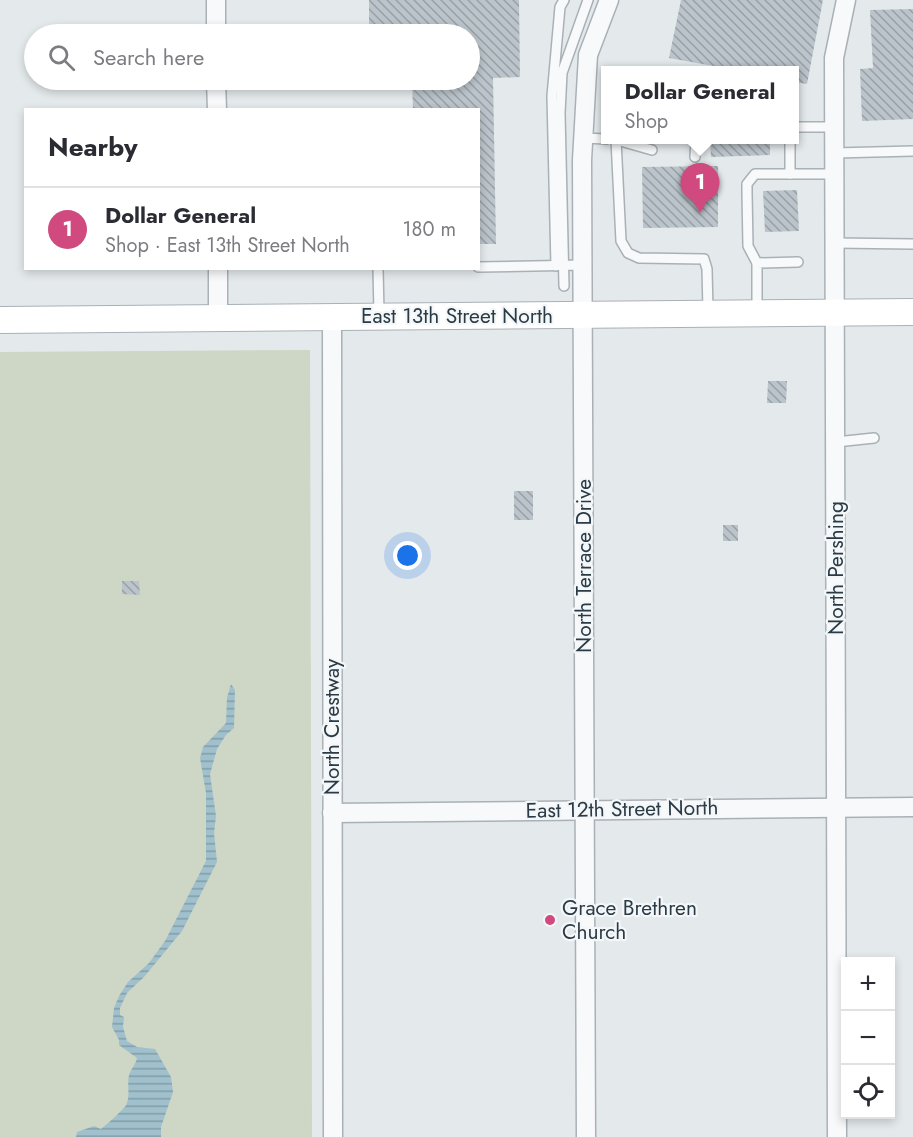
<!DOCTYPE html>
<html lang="en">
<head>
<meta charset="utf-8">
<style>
	body { margin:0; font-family:Jost,sans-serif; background:#f2f2f3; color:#2b2b33 }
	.controls { position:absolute; right:18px; bottom:18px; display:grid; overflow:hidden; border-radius:0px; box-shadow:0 3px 9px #0003 }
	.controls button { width:54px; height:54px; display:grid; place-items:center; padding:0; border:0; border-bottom:2px solid #e1e1e2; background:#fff; color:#2b2b33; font:30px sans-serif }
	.you { position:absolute; left:408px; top:556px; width:21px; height:21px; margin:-15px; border:4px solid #fff; border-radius:50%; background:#1a73e8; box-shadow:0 0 0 9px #1a73e833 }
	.badge { display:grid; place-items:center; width:39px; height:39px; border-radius:50%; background:#d04a80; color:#fff; font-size:20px; font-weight:700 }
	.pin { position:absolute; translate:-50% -50px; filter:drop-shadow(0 2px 3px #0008) }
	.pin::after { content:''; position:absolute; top:32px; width:21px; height:18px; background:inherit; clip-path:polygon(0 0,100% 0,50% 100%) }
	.popup { position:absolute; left:601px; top:66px; width:198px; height:78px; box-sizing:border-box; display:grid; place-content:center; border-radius:0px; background:#fff; filter:drop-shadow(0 2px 4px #0005); font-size:20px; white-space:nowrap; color:#7c7c81 }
	.popup b { font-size:22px; color:#2b2b33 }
	.popup::after { content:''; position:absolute; left:50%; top:100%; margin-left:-12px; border:12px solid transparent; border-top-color:#fff }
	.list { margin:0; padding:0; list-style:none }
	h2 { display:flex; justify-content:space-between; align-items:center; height:78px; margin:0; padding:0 24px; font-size:26px }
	h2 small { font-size:20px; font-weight:400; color:#7c7c81 }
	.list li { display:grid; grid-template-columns:39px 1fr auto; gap:18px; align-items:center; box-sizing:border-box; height:84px; padding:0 24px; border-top:2px solid #e1e1e2 }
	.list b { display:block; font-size:22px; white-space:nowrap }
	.list p { margin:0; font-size:20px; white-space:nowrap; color:#7c7c81 }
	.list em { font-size:20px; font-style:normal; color:#7c7c81 }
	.icon { flex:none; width:33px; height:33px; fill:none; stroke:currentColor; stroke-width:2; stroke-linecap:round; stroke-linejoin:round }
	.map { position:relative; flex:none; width:913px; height:1137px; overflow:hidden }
	.search { position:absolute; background:#fff; box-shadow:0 3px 9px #0003; left:24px; top:24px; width:456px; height:66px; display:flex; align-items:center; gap:15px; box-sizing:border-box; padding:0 21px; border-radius:33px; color:#7c7c81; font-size:22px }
	.panel { position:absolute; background:#fff; box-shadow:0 3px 9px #0003; left:24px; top:108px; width:456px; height:162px; border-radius:0px }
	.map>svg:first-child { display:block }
	.grass { fill:#ced6c5 }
	.water { fill:url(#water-rules) }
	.building { fill:url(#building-back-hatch) }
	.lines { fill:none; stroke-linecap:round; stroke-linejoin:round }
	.service-casing { stroke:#a9b1b7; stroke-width:12 }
	.minor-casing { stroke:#a9b1b7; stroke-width:21 }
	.secondary-casing { stroke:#a9b1b7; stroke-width:28 }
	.service { stroke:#f7f9fa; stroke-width:9 }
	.minor { stroke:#f7f9fa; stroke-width:18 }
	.secondary { stroke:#fff; stroke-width:26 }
	.poi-dot { fill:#d04a80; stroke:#f4f7f9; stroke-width:2 }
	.labels { text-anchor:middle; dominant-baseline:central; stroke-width:4.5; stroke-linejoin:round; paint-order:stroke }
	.street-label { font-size:21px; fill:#2b3b45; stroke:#f4f7f9 }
	.poi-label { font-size:21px; fill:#2b3b45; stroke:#f4f7f9; text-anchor:start }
</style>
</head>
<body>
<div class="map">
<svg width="913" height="1137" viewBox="0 0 913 1137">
	<defs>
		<pattern id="water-rules" width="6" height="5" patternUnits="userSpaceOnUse" patternTransform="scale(1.5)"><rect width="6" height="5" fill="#9fc0cc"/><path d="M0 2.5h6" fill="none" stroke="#829da7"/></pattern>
		<pattern id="building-back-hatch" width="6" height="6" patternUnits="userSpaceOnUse" patternTransform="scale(1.5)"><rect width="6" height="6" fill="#bbc4ca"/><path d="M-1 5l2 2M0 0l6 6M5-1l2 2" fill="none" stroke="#98a0a6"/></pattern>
	</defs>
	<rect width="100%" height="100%" fill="#e4e9ec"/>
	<!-- grass -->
	<path class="grass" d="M 310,350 L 312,1137 L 0,1137 L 0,352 Z"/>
	<!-- water -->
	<path class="water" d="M 231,684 L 235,690 L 234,728 L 226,735 L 217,749 L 210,774 L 216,816 L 214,833 L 217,862 L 182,931 L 144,977 L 127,993 L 120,1008 L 120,1015 L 124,1017 L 123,1027 L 127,1041 L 137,1047 L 155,1049 L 171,1077 L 173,1092 L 161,1127 L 161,1137 L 76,1137 L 77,1132 L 94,1126 L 101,1129 C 106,1125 126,1108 127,1103 C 130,1094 127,1084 129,1075 C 131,1069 136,1064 137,1058 L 119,1045 L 119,1040 L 112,1027 L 114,1008 L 119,996 L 128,982 L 149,963 L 165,941 L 206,861 L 206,793 L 200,758 L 203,747 L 226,723 L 227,698 Z"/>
	<!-- building -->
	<g class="building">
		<path d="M 369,0 L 519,0 L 520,77 L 493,78 L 496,244 L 478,244 L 478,110 L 413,110 L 412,80 L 470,80 L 470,34 L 369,34 Z"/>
		<path d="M 681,0 L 823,0 L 807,84 L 795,82 L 795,70 L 736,70 L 669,58 Z"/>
		<path d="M 913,9 L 913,119 L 862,121 L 860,69 L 873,68 L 870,10 Z"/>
		<path d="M 710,140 L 770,140 L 770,155 L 711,157 Z"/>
		<path d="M 718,166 L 718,227 L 643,228 L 642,167 Z"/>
		<path d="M 797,190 L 799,231 L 765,232 L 763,191 Z"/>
		<path d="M 768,381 L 787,381 L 786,403 L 767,403 Z"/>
		<rect x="514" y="491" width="19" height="29"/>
		<rect x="723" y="525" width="15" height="16"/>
		<path d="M 122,581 L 139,581 L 140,595 L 122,594 Z"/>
	</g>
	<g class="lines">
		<!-- service casing -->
		<g class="service-casing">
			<g id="service">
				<path d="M 795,127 L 835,127"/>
				<path d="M 583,138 L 606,139"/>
				<path d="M 616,140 L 621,241 L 628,253 L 639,258 L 704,259 L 707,269 L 708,311"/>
				<path d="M 617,140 L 652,150"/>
				<path d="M 790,140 L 790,174"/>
				<path d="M 835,153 L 913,151"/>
				<path d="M 695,157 L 696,140"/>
				<path d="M 835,243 L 913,244"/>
				<path d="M 757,263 L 748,246 L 747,193 L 747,184 L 755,174 L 835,174"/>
				<path d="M 556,266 L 552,96 L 560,7 L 564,0"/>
				<path d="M 478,267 L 583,265"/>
				<path d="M 378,268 L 379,314"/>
				<path d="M 564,286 L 560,113 L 562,73 L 588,0"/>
				<path d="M 757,311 L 757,263 L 798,262"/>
				<path d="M 836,442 L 874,438"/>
			</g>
		</g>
		<!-- minor casing -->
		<g class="minor-casing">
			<g id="minor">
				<path d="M 216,0 L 216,34"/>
				<path d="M 216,80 L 217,110"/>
				<path d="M 218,268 L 218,318"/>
				<path d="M 332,317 L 333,1137"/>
				<path d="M 332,813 L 913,807"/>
				<path d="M 586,1137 L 582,160 L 588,55 L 609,0"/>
				<path d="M 837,1137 L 834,58 L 846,0"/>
			</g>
		</g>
		<!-- secondary casing -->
		<g class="secondary-casing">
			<path id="secondary" d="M 0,320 L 913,312"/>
		</g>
		<!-- service -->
		<use href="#service" class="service"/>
		<!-- minor -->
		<use href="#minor" class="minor"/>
		<!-- secondary -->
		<use href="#secondary" class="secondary"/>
	</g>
	<!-- markers -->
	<circle class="poi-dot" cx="550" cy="920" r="6"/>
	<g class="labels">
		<!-- street labels -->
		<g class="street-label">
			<text x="457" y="316">East 13th Street North</text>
			<text transform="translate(584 566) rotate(-90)">North Terrace Drive</text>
			<text transform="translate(836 568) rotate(-90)">North Pershing</text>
			<text transform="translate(332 727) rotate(-90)">North Crestway</text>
			<text transform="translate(622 809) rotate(-1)">East 12th Street North</text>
		</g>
		<!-- poi labels -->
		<g class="poi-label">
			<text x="562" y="908">Grace Brethren<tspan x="562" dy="24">Church</tspan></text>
		</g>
	</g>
</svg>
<div class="controls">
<button>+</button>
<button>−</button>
<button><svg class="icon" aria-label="locate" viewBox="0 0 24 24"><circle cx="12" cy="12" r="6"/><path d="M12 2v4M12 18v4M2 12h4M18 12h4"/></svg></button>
</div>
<div class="you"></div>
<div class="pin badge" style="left:700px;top:213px">1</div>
<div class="popup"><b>Dollar General</b>Shop</div>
<div class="search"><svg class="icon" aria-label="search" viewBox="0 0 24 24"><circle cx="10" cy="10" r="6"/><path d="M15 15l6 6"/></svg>Search here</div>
<section class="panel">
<h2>Nearby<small></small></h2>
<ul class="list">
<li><span class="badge">1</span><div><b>Dollar General</b><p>Shop · East 13th Street North</p></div><em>180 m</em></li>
</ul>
</section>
</div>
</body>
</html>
